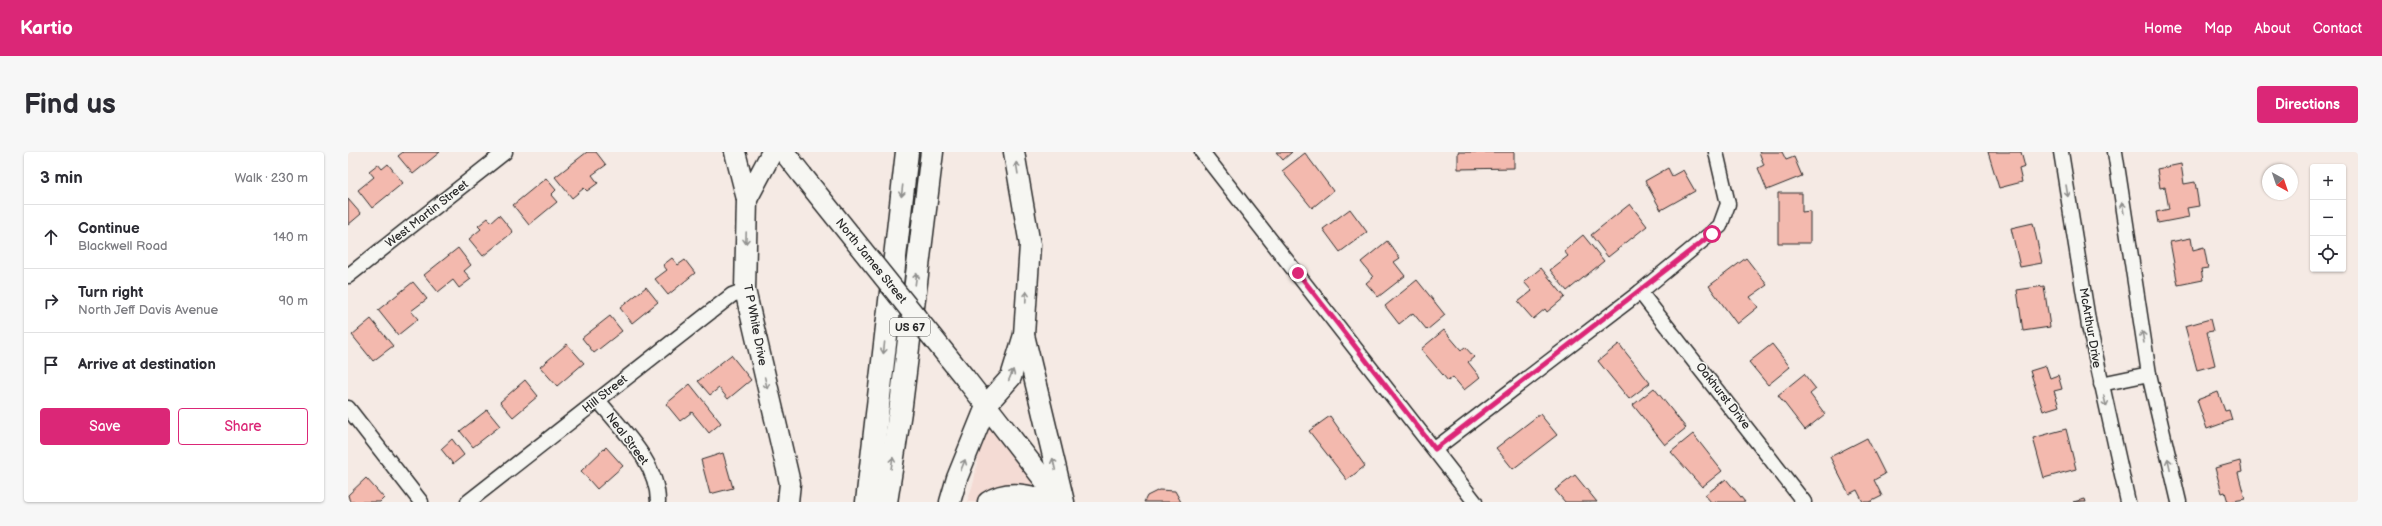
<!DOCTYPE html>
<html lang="en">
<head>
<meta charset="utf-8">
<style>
	body { margin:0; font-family:"Balsamiq Sans",sans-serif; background:#f7f7f7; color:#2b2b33 }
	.controls { position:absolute; right:12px; top:12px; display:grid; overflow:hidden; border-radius:4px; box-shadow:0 1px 3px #0004 }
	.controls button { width:36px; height:36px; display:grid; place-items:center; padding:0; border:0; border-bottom:1px solid #e1e1e2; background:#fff; color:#2b2b33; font:20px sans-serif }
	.compass { position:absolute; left:1914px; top:12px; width:36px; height:36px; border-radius:50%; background:#fff; box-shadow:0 1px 3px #0004; rotate:140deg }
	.stop { position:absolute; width:12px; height:12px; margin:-9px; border:3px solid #db2777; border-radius:50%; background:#fff }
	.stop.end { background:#db2777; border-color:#fff; box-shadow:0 1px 4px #0008 }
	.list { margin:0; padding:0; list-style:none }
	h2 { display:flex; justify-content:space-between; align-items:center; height:52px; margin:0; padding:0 16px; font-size:17px }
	h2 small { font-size:13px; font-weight:400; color:#7c7c81 }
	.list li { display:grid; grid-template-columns:26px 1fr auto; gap:12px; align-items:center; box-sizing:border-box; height:64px; padding:0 16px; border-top:1px solid #e1e1e2 }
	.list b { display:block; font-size:15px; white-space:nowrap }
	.list p { margin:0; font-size:13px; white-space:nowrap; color:#7c7c81 }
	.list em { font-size:13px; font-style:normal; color:#7c7c81 }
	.actions { display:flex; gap:8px; padding:12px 16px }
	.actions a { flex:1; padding:9px 0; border:1px solid #db2777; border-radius:4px; text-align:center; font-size:14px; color:#db2777 }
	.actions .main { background:#db2777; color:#fff }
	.icon { flex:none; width:22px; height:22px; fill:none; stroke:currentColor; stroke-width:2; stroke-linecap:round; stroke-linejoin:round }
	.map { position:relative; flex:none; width:2010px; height:350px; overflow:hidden; border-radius:4px }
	header { display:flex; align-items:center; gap:24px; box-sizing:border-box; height:56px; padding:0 20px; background:#db2777; color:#fff }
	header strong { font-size:19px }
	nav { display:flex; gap:22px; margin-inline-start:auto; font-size:14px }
	.intro { display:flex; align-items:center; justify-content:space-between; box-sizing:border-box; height:96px; padding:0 24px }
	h1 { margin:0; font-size:28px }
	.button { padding:10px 18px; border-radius:4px; background:#db2777; color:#fff; font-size:14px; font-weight:700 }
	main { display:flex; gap:24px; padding:0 24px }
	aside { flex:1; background:#fff; border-radius:4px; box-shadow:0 1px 3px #0004 }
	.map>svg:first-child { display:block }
	.built { fill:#f4dbd4 }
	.building { fill:#f3b9ae; stroke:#2b2b2b }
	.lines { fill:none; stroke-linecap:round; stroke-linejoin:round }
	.street-casing { stroke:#2b2b2b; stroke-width:17 }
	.secondary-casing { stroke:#2b2b2b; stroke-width:23 }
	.highway-casing { stroke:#2b2b2b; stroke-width:25 }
	.street { stroke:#f6f6f2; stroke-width:14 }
	.secondary { stroke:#f6f6f2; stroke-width:20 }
	.highway { stroke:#f6f6f2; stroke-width:22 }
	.secondary-bridge-casing { stroke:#2b2b2b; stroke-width:23; stroke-linecap:butt }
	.secondary-bridge { stroke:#f6f6f2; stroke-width:20 }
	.oneway { stroke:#90908e }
	.route { stroke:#db2777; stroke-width:5 }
	.labels { text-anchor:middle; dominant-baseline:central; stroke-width:3; stroke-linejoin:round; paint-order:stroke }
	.shield { fill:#f6f6f2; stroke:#686867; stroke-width:1 }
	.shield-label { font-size:11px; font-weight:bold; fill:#2b2b2b }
	.street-label { font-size:12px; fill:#2b2b2b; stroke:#f6f6f2 }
</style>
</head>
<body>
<header>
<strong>Kartio</strong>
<nav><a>Home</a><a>Map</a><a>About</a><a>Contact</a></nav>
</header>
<div class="intro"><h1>Find us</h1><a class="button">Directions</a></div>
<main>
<aside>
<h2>3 min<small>Walk · 230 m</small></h2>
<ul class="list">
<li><svg class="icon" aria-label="ahead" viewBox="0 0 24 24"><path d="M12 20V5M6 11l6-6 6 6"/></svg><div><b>Continue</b><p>Blackwell Road</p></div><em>140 m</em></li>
<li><svg class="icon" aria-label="right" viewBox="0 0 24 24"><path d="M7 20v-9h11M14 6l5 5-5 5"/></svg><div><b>Turn right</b><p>North Jeff Davis Avenue</p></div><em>90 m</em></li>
<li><svg class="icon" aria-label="arrive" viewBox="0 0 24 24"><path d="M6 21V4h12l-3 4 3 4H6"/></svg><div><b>Arrive at destination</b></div></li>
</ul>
<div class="actions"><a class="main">Save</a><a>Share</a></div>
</aside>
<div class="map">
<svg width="2010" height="350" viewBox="0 0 2010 350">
	<rect width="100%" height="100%" fill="#f5eae4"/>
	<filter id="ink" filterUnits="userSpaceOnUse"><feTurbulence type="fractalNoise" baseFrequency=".025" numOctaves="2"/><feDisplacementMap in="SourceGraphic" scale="8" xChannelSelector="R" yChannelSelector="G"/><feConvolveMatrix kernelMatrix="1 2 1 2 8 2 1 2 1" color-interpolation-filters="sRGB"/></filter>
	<g filter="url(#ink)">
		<!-- built -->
		<path class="built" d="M 639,252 L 713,350 L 619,350 L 626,329 Z"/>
		<!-- building -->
		<g class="building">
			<path d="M 55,0 L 92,0 L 65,22 L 50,4 Z"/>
			<path d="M 239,0 L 248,0 L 258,13 L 244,23 L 250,31 L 239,39 L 236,36 L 224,46 L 207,25 Z"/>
			<path d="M 928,0 L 944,0 L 935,8 Z"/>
			<path d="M 1110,0 L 1166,0 L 1166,16 L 1110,17 Z"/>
			<path d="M 1411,0 L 1434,0 L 1438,8 L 1446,5 L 1454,24 L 1419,38 L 1410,16 L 1416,13 Z"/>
			<path d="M 1640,0 L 1673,0 L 1677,15 L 1671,17 L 1674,30 L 1651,36 Z"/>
			<path d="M 957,1 L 985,39 L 964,56 L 934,19 Z"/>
			<path d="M 30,12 L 34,17 L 40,12 L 55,31 L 24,56 L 10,38 L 26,25 L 21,19 Z"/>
			<path d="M 1833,12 L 1836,32 L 1847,30 L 1851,54 L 1839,56 L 1841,65 L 1810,71 L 1808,60 L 1821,57 L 1817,35 L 1812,36 L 1809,17 Z"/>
			<path d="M 1320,16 L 1324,24 L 1335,18 L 1347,39 L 1313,58 L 1297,29 Z"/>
			<path d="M 198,26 L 208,38 L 203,43 L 209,50 L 181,73 L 165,53 Z"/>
			<path d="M 1430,41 L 1454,41 L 1454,60 L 1462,59 L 1462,91 L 1430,91 Z"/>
			<path d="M 0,47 L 13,62 L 0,73 Z"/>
			<path d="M 1282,52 L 1299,74 L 1260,105 L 1243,83 Z"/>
			<path d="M 1002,57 L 1019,80 L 992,100 L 975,77 Z"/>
			<path d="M 151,63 L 165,80 L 135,104 L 121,87 L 133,77 L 130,74 L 140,66 L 143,70 Z"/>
			<path d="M 1685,71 L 1694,111 L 1672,115 L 1663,76 Z"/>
			<path d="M 1235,83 L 1256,109 L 1219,139 L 1202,118 L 1220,104 L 1216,99 Z"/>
			<path d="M 1843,86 L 1845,98 L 1856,95 L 1860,116 L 1853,117 L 1855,128 L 1830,133 L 1822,90 Z"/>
			<path d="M 1039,89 L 1052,106 L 1046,110 L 1057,124 L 1030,145 L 1018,131 L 1025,125 L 1013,110 Z"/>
			<path d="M 110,96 L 123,113 L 116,119 L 123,127 L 111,136 L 105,128 L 90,140 L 76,123 Z"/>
			<path d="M 324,106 L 330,113 L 337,108 L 347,121 L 320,143 L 307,127 L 319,118 L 315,113 Z"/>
			<path d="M 1398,106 L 1419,133 L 1402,145 L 1410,155 L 1389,172 L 1361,134 Z"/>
			<path d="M 1193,116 L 1217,145 L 1199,160 L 1197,157 L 1185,167 L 1170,150 L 1184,139 L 1176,130 Z"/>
			<path d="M 1069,128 L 1097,163 L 1079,178 L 1065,161 L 1051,172 L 1037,154 Z"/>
			<path d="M 65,130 L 79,147 L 63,159 L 70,167 L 50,183 L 30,158 Z"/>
			<path d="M 1696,134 L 1702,175 L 1675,179 L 1669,138 Z"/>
			<path d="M 298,135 L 310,150 L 284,171 L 272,156 Z"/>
			<path d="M 262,164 L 274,179 L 246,201 L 234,186 Z"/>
			<path d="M 23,167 L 45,194 L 25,209 L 4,183 Z"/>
			<path d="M 1862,167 L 1865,179 L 1859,180 L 1867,213 L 1849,218 L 1837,174 Z"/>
			<path d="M 1096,178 L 1113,198 L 1117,195 L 1126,205 L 1120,210 L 1132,225 L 1116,238 L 1105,225 L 1100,229 L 1073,197 Z"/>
			<path d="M 219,192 L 236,211 L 209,234 L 192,215 Z"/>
			<path d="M 1271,192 L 1302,231 L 1281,247 L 1250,209 Z"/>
			<path d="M 1424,192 L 1442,215 L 1420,233 L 1401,210 Z"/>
			<path d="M 383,203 L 403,228 L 380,247 L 371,236 L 362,243 L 350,229 Z"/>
			<path d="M 1698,214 L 1702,226 L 1710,223 L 1714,237 L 1706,239 L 1711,254 L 1695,259 L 1682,219 Z"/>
			<path d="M 1456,222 L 1468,237 L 1462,242 L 1477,262 L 1457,278 L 1430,243 Z"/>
			<path d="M 177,228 L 190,244 L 165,265 L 152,250 Z"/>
			<path d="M 342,232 L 373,271 L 361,281 L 344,260 L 332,269 L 318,252 Z"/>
			<path d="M 1306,236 L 1338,276 L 1317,293 L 1285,253 Z"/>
			<path d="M 1870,240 L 1877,259 L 1881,258 L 1884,268 L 1859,277 L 1849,248 Z"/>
			<path d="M 139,258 L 152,274 L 125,295 L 112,279 Z"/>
			<path d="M 1192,262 L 1209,283 L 1165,317 L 1148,296 Z"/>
			<path d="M 982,264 L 1017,314 L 999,328 L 961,279 Z"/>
			<path d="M 1718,277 L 1728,317 L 1696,326 L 1685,286 Z"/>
			<path d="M 1345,282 L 1374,319 L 1354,335 L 1323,300 Z"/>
			<path d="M 1519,286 L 1537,322 L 1526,328 L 1534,344 L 1522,350 L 1515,350 L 1509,338 L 1501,342 L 1482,305 Z"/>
			<path d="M 104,287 L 116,303 L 105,312 L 93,297 Z"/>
			<path d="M 258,295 L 275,314 L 249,337 L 233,319 Z"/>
			<path d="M 375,301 L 385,336 L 362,342 L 353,308 Z"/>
			<path d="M 1892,309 L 1894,320 L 1890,321 L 1897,347 L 1880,350 L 1877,340 L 1874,341 L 1867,316 Z"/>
			<path d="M 1227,323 L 1249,350 L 1217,350 L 1207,338 Z"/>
			<path d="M 18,326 L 36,346 L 32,350 L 2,350 L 0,343 Z"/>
			<path d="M 1378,327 L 1397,350 L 1363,350 L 1357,343 Z"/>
			<path d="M 811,338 L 827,339 L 833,350 L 796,350 L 799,344 Z"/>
			<path d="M 1737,347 L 1738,350 L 1725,350 Z"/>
		</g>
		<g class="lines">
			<!-- street casing -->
			<g class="street-casing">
				<g id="street">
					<path d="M 854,0 L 1127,350"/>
					<path d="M 1713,0 L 1741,174 L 1780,350"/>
					<path d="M 1767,0 L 1801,222 L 1831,350"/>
					<path d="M 0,124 L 157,0"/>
					<path d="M 1292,140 L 1456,350"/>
					<path d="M 1753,232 L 1801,222"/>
					<path d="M 250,248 C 273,277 310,310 310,350"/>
					<path d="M 0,256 L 73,350"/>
					<path d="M 1087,297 L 1292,140 L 1372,74 L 1380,52 L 1368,0"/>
					<path d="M 120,350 L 384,143 L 397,138"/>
				</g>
			</g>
			<!-- secondary casing -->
			<g class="secondary-casing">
				<g id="secondary">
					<path d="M 387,0 L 399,47"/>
					<path d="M 424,0 L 399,47 L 397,138 L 442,331 L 440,350"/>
					<path d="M 436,0 L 454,23"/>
					<path d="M 676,183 L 716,350"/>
					<path d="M 617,226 L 711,347"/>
					<path d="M 602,350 L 609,326 L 639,252 L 663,225 L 676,183 L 682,93 L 666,0"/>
					<path d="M 640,350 C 659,337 683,343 702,350"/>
				</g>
			</g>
			<!-- highway casing -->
			<g class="highway-casing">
				<g id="highway">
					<path d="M 519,350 L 559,0"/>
					<path d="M 538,350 L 553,253 L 584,0"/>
				</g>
			</g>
			<!-- street -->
			<use href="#street" class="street"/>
			<!-- secondary -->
			<use href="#secondary" class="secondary"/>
			<!-- highway -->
			<use href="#highway" class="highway"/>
			<!-- secondary-bridge casing -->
			<g class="secondary-bridge-casing">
				<path id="secondary-bridge" d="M 454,23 L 617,226"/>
			</g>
			<!-- secondary-bridge -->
			<use href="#secondary-bridge" class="secondary-bridge"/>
		</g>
		<!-- one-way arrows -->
		<defs><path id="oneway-shaft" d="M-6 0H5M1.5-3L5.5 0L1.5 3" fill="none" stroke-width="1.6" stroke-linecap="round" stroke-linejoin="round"/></defs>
		<g class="oneway">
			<use href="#oneway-shaft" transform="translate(669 16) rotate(-99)"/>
			<use href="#oneway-shaft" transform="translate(554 39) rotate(97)"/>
			<use href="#oneway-shaft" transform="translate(1719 39) rotate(81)"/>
			<use href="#oneway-shaft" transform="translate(1775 56) rotate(-99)"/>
			<use href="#oneway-shaft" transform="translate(398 86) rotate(92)"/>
			<use href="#oneway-shaft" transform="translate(568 127) rotate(-83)"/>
			<use href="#oneway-shaft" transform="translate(678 145) rotate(-87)"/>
			<use href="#oneway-shaft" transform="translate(1795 185) rotate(-99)"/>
			<use href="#oneway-shaft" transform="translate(536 196) rotate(96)"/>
			<use href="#oneway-shaft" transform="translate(663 223) rotate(-67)"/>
			<use href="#oneway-shaft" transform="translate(418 231) rotate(77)"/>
			<use href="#oneway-shaft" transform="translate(1757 249) rotate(77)"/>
			<use href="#oneway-shaft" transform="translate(544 311) rotate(-81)"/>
			<use href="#oneway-shaft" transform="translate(706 312) rotate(-103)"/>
			<use href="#oneway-shaft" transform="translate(1821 312) rotate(-102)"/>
			<use href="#oneway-shaft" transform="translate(615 313) rotate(-68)"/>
		</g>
	</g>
	<g class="lines" filter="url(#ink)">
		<!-- route -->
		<path class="route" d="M 950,121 L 1087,297 L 1364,82"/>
	</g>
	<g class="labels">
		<!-- shield labels -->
		<rect class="shield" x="542" y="166" width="40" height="18" rx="3"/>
		<g class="shield-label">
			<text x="562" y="175">US 67</text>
		</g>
		<!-- street labels -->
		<g class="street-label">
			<text transform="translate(79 62) rotate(-38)">West Martin Street</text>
			<text transform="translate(523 109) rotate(51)">North James Street</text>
			<text transform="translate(407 173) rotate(79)">T P White Drive</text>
			<text transform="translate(1742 176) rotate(80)">McArthur Drive</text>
			<text transform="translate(257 242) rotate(-38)">Hill Street</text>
			<text transform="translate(1375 244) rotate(52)">Oakhurst Drive</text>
			<text transform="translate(279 287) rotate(53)">Neal Street</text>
		</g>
	</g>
</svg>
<div class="controls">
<button>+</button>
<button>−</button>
<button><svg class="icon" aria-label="locate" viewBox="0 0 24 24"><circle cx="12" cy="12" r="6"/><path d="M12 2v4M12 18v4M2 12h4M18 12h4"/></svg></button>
</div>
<svg class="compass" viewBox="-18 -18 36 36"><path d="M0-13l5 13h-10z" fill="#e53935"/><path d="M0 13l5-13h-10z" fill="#7c7c81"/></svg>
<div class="stop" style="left:1364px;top:82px"></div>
<div class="stop end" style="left:950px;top:121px"></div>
</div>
</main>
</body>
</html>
